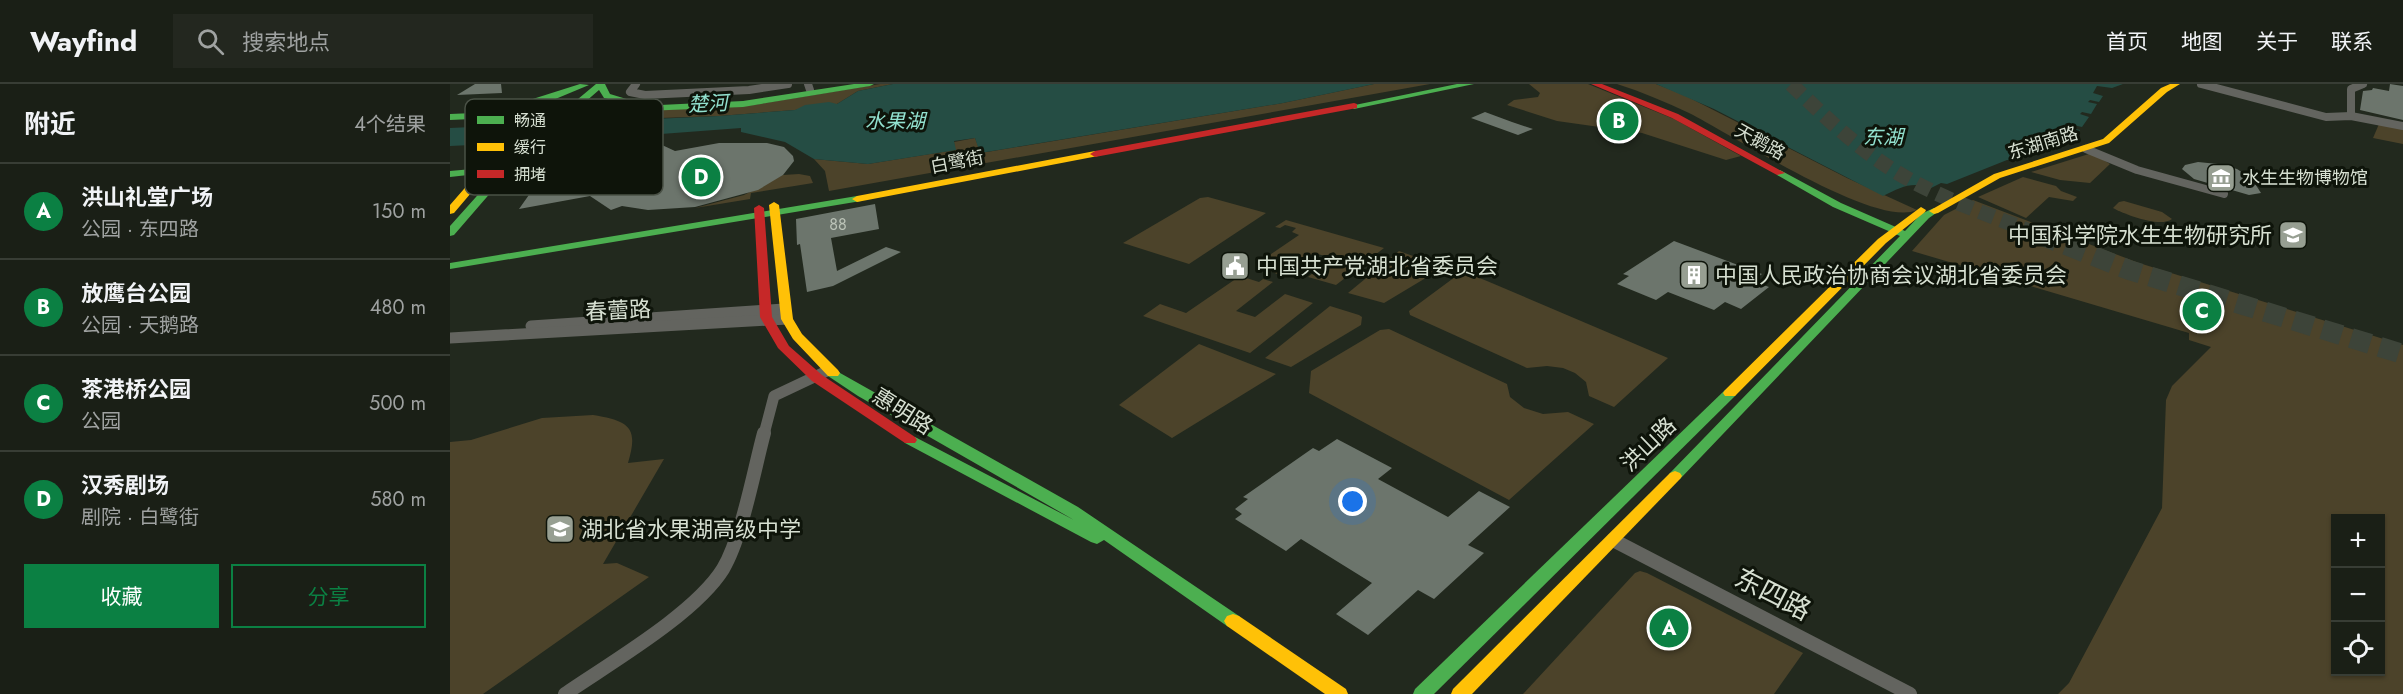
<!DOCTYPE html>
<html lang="zh">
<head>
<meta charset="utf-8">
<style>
	body { margin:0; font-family:Jost,"Noto Sans SC",sans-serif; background:#23271f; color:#f1f3f6 }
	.controls { position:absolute; right:18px; bottom:18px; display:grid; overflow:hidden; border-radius:0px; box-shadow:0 2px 4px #0004 }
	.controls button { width:54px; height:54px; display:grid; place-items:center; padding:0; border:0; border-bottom:2px solid #383d35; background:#1a1f16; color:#f1f3f6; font:30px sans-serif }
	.you { position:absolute; left:903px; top:418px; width:21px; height:21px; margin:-15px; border:4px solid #fff; border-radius:50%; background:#1a73e8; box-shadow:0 0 0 9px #1a73e833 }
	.badge { display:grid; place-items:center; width:39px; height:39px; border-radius:50%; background:#0b8043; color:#fff; font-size:20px; font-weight:700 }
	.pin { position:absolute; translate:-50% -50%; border:3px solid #fff; box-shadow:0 2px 6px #0006 }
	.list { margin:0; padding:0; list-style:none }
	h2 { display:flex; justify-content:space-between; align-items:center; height:78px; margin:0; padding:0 24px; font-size:26px }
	h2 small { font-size:20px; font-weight:400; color:#9fa2a1 }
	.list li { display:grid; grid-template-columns:39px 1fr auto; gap:18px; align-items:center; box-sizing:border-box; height:96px; padding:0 24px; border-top:2px solid #383d35 }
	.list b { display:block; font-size:22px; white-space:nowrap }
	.list p { margin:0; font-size:20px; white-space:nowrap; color:#9fa2a1 }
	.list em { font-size:20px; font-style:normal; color:#9fa2a1 }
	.actions { display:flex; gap:12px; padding:18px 24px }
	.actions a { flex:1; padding:14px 0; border:2px solid #0b8043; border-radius:0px; text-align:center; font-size:21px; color:#0b8043 }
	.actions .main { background:#0b8043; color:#fff }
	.icon { flex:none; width:33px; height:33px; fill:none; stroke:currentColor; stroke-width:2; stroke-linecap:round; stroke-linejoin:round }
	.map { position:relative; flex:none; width:1953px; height:610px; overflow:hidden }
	header { display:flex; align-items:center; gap:36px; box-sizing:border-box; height:84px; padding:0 30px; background:#1a1f16; border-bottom:2px solid #383d35 }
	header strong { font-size:28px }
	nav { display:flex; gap:33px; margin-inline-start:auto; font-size:21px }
	.search { width:420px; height:54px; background:#23271f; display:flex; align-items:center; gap:15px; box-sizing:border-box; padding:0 21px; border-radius:0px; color:#9fa2a1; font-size:22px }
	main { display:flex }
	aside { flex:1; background:#1a1f16 }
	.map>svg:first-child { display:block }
	.green { fill:#4c432a; fill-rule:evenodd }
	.water { fill:#254d44 }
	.building { fill:#6c756c }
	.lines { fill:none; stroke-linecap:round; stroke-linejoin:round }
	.highway-tunnel-far1 { stroke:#3d4439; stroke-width:15; stroke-dasharray:15 8; stroke-linecap:butt }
	.highway-tunnel { stroke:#3d4439; stroke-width:20; stroke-dasharray:20 10; stroke-linecap:butt }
	.street-far2 { stroke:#63645f; stroke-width:8 }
	.street-far1 { stroke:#63645f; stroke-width:11 }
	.street { stroke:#63645f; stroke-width:14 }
	.fast { fill:#4caf50; fill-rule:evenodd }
	.slow { fill:#ffc107; fill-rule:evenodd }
	.jam { fill:#c62828; fill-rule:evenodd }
	.labels { text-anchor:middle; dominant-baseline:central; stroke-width:6; stroke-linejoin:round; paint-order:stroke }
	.far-number-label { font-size:16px; fill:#bcc4b8 }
	.far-street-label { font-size:18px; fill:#d6dfd1; stroke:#0e140a }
	.far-poi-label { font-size:18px; fill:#d6dfd1; stroke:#0e140a; text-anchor:start }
	.far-water-label { font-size:20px; font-style:italic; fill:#92e1cf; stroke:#0e140a }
	.poi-label { font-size:22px; fill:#d6dfd1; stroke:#0e140a; text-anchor:start }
	.street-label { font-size:22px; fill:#d6dfd1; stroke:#0e140a }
	.near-street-label { font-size:27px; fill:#d6dfd1; stroke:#0e140a }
	.key { fill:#0e140a; stroke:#4a5146; stroke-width:1.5 }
	.key-label { font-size:16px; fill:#d6dfd1 }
</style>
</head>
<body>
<header>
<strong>Wayfind</strong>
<div class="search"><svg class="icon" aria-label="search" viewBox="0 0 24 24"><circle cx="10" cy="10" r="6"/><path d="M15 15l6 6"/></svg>搜索地点</div>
<nav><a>首页</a><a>地图</a><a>关于</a><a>联系</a></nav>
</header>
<main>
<aside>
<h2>附近<small>4个结果</small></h2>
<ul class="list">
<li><span class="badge">A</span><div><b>洪山礼堂广场</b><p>公园 · 东四路</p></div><em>150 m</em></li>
<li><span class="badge">B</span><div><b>放鹰台公园</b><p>公园 · 天鹅路</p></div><em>480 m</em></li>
<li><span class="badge">C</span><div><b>茶港桥公园</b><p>公园</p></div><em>500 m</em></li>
<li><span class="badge">D</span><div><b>汉秀剧场</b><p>剧院 · 白鹭街</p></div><em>580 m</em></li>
</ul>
<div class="actions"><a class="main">收藏</a><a>分享</a></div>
</aside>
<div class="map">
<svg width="1953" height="610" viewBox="0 0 1953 610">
	<rect width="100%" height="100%" fill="#22291e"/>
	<!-- green -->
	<g class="green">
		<path d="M 430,0 L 443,0 L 408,7 L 387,20 L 345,26 L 269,32 L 120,37 L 131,30 L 303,21 Z"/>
		<path d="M 924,0 L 980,0 L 379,107 L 375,87 L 364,75 L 418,80 L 505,66 L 504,58 L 525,54 L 531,69 L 833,19 Z"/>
		<path d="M 1079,0 L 1138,0 L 1224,35 L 1291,72 L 1276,76 L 1192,49 L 1107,37 L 1057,21 L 1064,16 L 1088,13 L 1090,9 Z"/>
		<path d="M 1167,0 L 1206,0 L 1234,11 L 1397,94 L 1467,126 C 1426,145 1283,51 1239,29 C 1216,18 1192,8 1167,0 Z"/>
		<path d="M 1929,40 L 1953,45 L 1953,60 L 1923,54 Z"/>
		<path d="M 1642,69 L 1660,80 L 1640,99 L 1610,96 L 1581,88 Z"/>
		<path d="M 349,90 L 360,92 L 363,99 L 301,109 L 300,115 L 245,124 L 294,111 L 333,91 Z"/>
		<path d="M 1573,93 L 1606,102 L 1611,107 L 1627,113 L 1623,117 L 1599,113 L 1576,134 L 1528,113 Z"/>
		<path d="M 758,113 L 816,129 L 739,180 L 673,159 L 750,114 Z"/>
		<path d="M 1523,116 L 1689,179 L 1953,261 L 1953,610 L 1608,610 L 1619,599 L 1712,424 L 1716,316 L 1722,302 L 1761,263 L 1739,256 L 1739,249 L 1462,167 L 1494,131 ZM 1930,434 L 1930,588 L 1886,588 L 1886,434 Z"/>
		<path d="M 1674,117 L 1712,128 L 1722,135 C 1710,144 1676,131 1663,124 L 1669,118 Z"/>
		<path d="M 836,136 L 934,164 L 886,201 L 858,193 L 882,174 L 864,169 L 832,192 L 805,181 L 849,151 L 842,148 L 846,144 L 835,141 L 830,144 L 825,143 Z"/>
		<path d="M 949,167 L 994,183 L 934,219 L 898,209 Z"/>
		<path d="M 1017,189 L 1037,197 L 1218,274 L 1164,323 L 1139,312 L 1136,298 L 1125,289 L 1113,284 L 1097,282 L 1077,284 L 960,231 L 959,227 L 1009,190 Z"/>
		<path d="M 790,192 L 809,198 L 813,195 L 823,198 L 786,227 L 805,233 L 835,210 L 863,219 L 800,269 L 693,232 L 710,220 L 736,229 Z"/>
		<path d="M 880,222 L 909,231 L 912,233 L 911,241 L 841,283 L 815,274 Z"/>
		<path d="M 939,245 L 1057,300 L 1060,313 L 1074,324 L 1093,330 L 1118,328 L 1144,340 L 1059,416 L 859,309 L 861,287 L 930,246 Z"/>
		<path d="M 749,260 L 826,290 L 722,354 L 669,321 Z"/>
		<path d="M 143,331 C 179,337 189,343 178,379 L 214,375 L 153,480 L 167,479 L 199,493 L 33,610 L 0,610 L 0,358 L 21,356 L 92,334 Z"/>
		<path d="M 1190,487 L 1197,489 L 1353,569 L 1324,610 L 1073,610 L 1185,489 Z"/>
	</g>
	<!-- water -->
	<g class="water">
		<path d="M 443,0 L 924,0 L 833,19 L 530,69 L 525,54 L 504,57 L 506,66 L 418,80 L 364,75 L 335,58 L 291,48 L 291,44 L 39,63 L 42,60 L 0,62 L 0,44 L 269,32 L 345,26 L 355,21 L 379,18 L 387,20 L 408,7 Z"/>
		<path d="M 1206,0 L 1673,0 L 1662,4 L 1647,2 L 1643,9 L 1653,12 L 1649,18 L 1640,16 L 1638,18 L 1647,20 L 1641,30 L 1632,28 L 1630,30 L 1639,33 L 1632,43 L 1623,41 L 1621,44 L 1630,46 L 1622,58 L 1564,76 L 1557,76 L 1497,100 L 1491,99 L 1481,104 C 1462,97 1451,103 1433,112 L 1264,25 Z"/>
	</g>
	<!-- building -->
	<g class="building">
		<path d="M 25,0 L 51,0 L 52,9 L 7,11 Z"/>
		<path d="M 1940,0 L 1953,2 L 1953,36 L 1910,26 L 1913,7 L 1922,6 L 1923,4 L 1939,7 Z"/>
		<path d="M 1035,28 L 1062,38 L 1083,45 L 1068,51 L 1021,34 Z"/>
		<path d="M 199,55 L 225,67 L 269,59 L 317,59 L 334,63 L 343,72 L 344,77 L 333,91 L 308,106 L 245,123 L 198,126 L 172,122 L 161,126 L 140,112 L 69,125 L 81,108 L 68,109 L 83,89 L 95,88 L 102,78 L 113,76 L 121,65 Z"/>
		<path d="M 1748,78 L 1768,80 L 1787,85 L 1802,95 L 1811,109 L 1799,111 L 1744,95 L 1732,85 L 1735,81 Z"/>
		<path d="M 425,120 L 429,145 L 381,154 L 387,187 L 436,163 L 451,168 L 383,202 L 357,208 L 350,160 L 347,161 L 346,135 Z"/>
		<path d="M 1224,157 L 1312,190 L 1303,197 L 1319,203 L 1291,225 L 1275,218 L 1264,226 L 1218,208 L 1206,216 L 1167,200 L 1179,192 L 1173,190 Z"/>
		<path d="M 887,355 L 942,384 L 928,395 L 998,433 L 1029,407 L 1060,423 L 1018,461 L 1034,469 L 984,515 L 968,506 L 918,551 L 886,530 L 922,499 L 851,455 L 836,467 L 785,435 L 792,430 L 785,425 L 798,415 L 793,413 L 863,364 L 869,367 Z"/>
	</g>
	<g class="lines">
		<!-- highway-tunnel-far1 -->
		<path class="highway-tunnel-far1" d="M 1341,0 C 1374,32 1408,65 1448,89 C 1493,116 1543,132 1592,152"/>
		<!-- highway-tunnel -->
		<path class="highway-tunnel" d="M 1588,150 L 1679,186 L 1953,270"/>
		<!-- street-far2 -->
		<g class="street-far2">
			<path d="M 186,0 L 180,8 L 195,11 L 299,6 L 338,0"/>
			<path d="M 358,0 L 360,6"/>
			<path d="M 1751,0 L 1876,33 L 1901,32 L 1953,42"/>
			<path d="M 1901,32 L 1901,5 L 1913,0"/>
			<path d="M 1636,65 L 1687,86 L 1774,110"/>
		</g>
		<!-- street-far1 -->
		<g class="street-far1">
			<path d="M 81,242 L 334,225"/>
			<path d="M 0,254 L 337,235"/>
			<path d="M 314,350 L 324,312 L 379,286"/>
		</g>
		<!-- street -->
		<g class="street">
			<path d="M 1163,456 L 1460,610"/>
			<path d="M 115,610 C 160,579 245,530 273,485 C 292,453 304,386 314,349"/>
		</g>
		<!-- fast -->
		<g class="fast">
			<path d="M 130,0 L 139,1 L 103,16 L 71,23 L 67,20 Z"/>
			<path d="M 146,0 L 155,0 L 160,10 L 183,17 L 179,20 L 154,14 L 149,6 L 127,25 L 293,17 L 404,0 L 424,0 L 420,2 L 293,23 L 121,30 L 75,69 L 4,151 L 0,152 L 0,142 L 69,65 L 109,31 L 0,36 L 0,30 L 116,25 Z"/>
			<path d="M 1007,0 L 1024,0 L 904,25 L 900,22 Z"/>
			<path d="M 33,84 L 38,87 L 36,89 L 0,93 L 0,87 Z"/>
			<path d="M 1330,86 L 1391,119 L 1455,147 L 1471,130 L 1484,124 L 1489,127 L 1479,134 L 1230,395 L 1220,395 L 1218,392 L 1220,389 L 1450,152 L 1383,123 L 1327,91 L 1327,87 Z"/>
			<path d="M 407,112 L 411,113 L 411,117 L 0,185 L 0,179 Z"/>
			<path d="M 383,285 L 628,423 L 789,532 L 792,537 L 789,542 L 783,544 L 777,542 L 654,456 L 647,460 L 641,458 L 455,359 L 453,356 L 455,353 L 465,353 L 624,436 L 408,312 L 378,292 L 376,289 Z"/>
			<path d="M 1280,305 L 1287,309 L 1285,312 L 984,610 L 963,610 L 965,605 L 1275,306 Z"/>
		</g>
		<!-- slow -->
		<g class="slow">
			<path d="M 1720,0 L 1730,0 L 1717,8 L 1659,59 L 1550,94 L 1488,129 L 1484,130 L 1479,127 L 1544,90 L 1653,55 L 1711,4 Z"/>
			<path d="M 106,18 L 113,20 L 60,63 L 4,129 L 0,130 L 0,121 L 54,59 Z"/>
			<path d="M 645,67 L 650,70 L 648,72 L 407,118 L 402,115 L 407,112 Z"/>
			<path d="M 324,118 L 329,121 L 343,235 L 352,250 L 388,286 L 390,289 L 388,292 L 378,292 L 343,255 L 331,235 L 319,121 Z"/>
			<path d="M 1471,123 L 1476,126 L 1475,128 L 1436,159 L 1285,312 L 1275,312 L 1273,309 L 1275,306 L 1428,155 Z"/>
			<path d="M 1225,387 L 1230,389 L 1232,392 L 1230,395 L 1022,610 L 1001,610 L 1003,605 L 1220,389 Z"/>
			<path d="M 783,530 L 789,532 L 896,605 L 898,610 L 875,610 L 777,542 L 774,537 L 777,532 Z"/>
		</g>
		<!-- jam -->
		<g class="jam">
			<path d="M 1141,0 L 1152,0 L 1228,30 L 1335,89 L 1327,91 L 1222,34 Z"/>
			<path d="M 904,19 L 907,20 L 907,24 L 645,73 L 640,70 L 645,67 Z"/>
			<path d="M 309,121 L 314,124 L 322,233 L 339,262 L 372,291 L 465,353 L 467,356 L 465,359 L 455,359 L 362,297 L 328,264 L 310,233 L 304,124 Z"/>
		</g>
	</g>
	<!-- icons -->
	<defs>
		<g id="museum-square" transform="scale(1.5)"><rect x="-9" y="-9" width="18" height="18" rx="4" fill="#979f92" stroke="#0e140a"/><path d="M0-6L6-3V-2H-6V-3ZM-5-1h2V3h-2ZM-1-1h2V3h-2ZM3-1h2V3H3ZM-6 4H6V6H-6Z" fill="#fff"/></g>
		<g id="university-square" transform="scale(1.5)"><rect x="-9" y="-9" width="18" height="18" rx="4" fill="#979f92" stroke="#0e140a"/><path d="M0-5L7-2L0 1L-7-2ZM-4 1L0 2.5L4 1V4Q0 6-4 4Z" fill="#fff"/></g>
		<g id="civic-square" transform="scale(1.5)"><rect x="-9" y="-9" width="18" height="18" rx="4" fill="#979f92" stroke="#0e140a"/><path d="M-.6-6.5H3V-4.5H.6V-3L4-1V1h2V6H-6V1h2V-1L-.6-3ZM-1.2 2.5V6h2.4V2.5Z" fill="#fff"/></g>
		<g id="building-square" transform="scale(1.5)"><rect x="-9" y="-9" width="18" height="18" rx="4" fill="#979f92" stroke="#0e140a"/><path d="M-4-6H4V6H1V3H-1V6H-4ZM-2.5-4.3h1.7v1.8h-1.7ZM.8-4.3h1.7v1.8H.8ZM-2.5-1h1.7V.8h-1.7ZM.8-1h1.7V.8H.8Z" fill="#fff"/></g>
		<g id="school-square" transform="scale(1.5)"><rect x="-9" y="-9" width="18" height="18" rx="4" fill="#979f92" stroke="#0e140a"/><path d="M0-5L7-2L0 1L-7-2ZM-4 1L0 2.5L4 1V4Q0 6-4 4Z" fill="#fff"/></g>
	</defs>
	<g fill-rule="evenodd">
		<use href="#museum-square" x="1771" y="94"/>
		<use href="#university-square" x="1843" y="151"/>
		<use href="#civic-square" x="785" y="182"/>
		<use href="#building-square" x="1244" y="191"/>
		<use href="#school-square" x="110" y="445"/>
	</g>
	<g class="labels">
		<!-- far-number labels -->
		<g class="far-number-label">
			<text x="388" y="140">88</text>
		</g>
		<!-- far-street labels -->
		<g class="far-street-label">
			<text transform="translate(1310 58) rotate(29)">天鹅路</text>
			<text transform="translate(1593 59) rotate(-17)">东湖南路</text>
			<text transform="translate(507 78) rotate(-11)">白鹭街</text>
		</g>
		<!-- far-poi labels -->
		<g class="far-poi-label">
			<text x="1792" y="94">水生生物博物馆</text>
		</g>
		<!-- far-water labels -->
		<g class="far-water-label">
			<text transform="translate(258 20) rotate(-3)">楚河</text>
			<text x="445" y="37">水果湖</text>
			<text x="1433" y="53">东湖</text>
		</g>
		<!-- poi labels -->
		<g class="poi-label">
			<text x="1822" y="151" text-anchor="end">中国科学院水生生物研究所</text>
			<text x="806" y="182">中国共产党湖北省委员会</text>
			<text x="1265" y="191">中国人民政治协商会议湖北省委员会</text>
			<text x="131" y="445">湖北省水果湖高级中学</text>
		</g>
		<!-- street labels -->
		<g class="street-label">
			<text transform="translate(168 226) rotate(-3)">春蕾路</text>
			<text transform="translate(453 327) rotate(32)">惠明路</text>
			<text transform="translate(1198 360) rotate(-44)">洪山路</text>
		</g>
		<!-- near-street labels -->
		<g class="near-street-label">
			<text transform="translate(1323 510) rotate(27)">东四路</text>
		</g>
	</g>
	<!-- legend -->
	<rect x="15" y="15" width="198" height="96" rx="9" class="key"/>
	<rect x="27" y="32" width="27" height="8" fill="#4caf50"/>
	<rect x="27" y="59" width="27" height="8" fill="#ffc107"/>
	<rect x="27" y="86" width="27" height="8" fill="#c62828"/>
	<g class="key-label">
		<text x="64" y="42">畅通</text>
		<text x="64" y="69">缓行</text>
		<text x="64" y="96">拥堵</text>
	</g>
</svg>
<div class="controls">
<button>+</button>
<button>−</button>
<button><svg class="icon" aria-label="locate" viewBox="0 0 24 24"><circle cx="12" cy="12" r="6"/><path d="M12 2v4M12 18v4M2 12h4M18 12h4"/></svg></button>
</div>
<div class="you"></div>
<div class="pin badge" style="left:1219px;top:544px">A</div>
<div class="pin badge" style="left:1169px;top:37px">B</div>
<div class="pin badge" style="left:1752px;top:227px">C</div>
<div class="pin badge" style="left:251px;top:93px">D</div>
</div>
</main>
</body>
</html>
